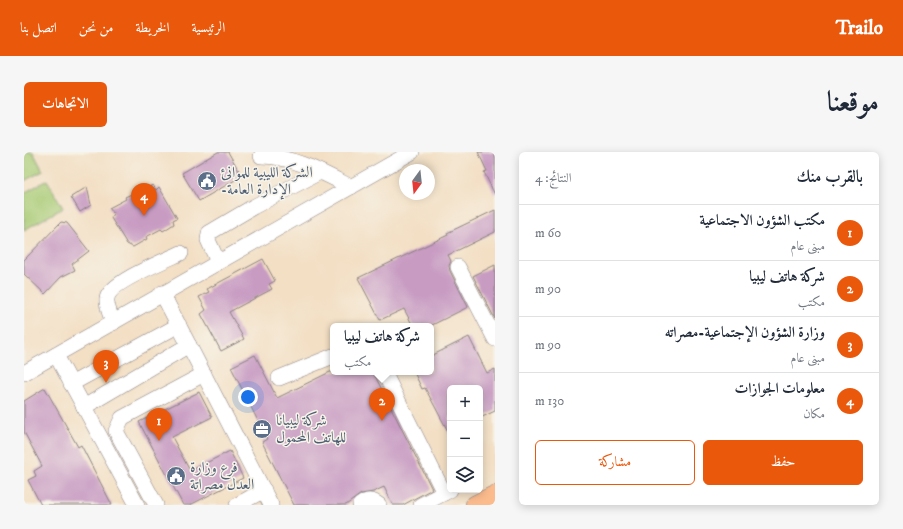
<!DOCTYPE html>
<html lang="ar">
<head>
<meta charset="utf-8">
<style>
	body { margin:0; font-family:"IM FELL DW Pica",Amiri,serif; background:#f6f6f7; color:#1f2937; direction:rtl }
	.controls { position:absolute; right:12px; bottom:12px; display:grid; overflow:hidden; border-radius:6px; box-shadow:0 2px 10px #0003 }
	.controls button { width:36px; height:36px; display:grid; place-items:center; padding:0; border:0; border-bottom:1px solid #e0e1e3; background:#fff; color:#1f2937; font:20px sans-serif }
	.compass { position:absolute; left:375px; top:12px; width:36px; height:36px; border-radius:50%; background:#fff; box-shadow:0 2px 10px #0003; rotate:195deg }
	.you { position:absolute; left:224px; top:245px; width:14px; height:14px; margin:-10px; border:3px solid #fff; border-radius:50%; background:#1a73e8; box-shadow:0 0 0 6px #1a73e833 }
	.badge { display:grid; place-items:center; width:26px; height:26px; border-radius:50%; background:#ea580c; color:#fff; font-size:13px; font-weight:700 }
	.pin { position:absolute; translate:-50% -33px; filter:drop-shadow(0 1px 2px #0008) }
	.pin::after { content:''; position:absolute; top:21px; width:14px; height:12px; background:inherit; clip-path:polygon(0 0,100% 0,50% 100%) }
	.popup { position:absolute; left:306px; top:171px; width:104px; height:52px; box-sizing:border-box; display:grid; place-content:center; border-radius:6px; background:#fff; filter:drop-shadow(0 1px 3px #0005); font-size:13px; white-space:nowrap; color:#747a83 }
	.popup b { font-size:15px; color:#1f2937 }
	.popup::after { content:''; position:absolute; left:50%; top:100%; margin-left:-8px; border:8px solid transparent; border-top-color:#fff }
	.list { margin:0; padding:0; list-style:none }
	h2 { display:flex; justify-content:space-between; align-items:center; height:52px; margin:0; padding:0 16px; font-size:17px }
	h2 small { font-size:13px; font-weight:400; color:#747a83 }
	.list li { display:grid; grid-template-columns:26px 1fr auto; gap:12px; align-items:center; box-sizing:border-box; height:56px; padding:0 16px; border-top:1px solid #e0e1e3 }
	.list b { display:block; font-size:15px; white-space:nowrap }
	.list p { margin:0; font-size:13px; white-space:nowrap; color:#747a83 }
	.list em { font-size:13px; font-style:normal; color:#747a83 }
	.actions { display:flex; gap:8px; padding:12px 16px }
	.actions a { flex:1; padding:9px 0; border:1px solid #ea580c; border-radius:6px; text-align:center; font-size:14px; color:#ea580c }
	.actions .main { background:#ea580c; color:#fff }
	.icon { flex:none; width:22px; height:22px; fill:none; stroke:currentColor; stroke-width:2; stroke-linecap:round; stroke-linejoin:round }
	.map { position:relative; flex:none; width:471px; height:353px; overflow:hidden; direction:ltr; border-radius:6px }
	header { display:flex; align-items:center; gap:24px; box-sizing:border-box; height:56px; padding:0 20px; background:#ea580c; color:#fff }
	header strong { font-size:19px }
	nav { display:flex; gap:22px; margin-inline-start:auto; font-size:14px }
	.intro { display:flex; align-items:center; justify-content:space-between; box-sizing:border-box; height:96px; padding:0 24px }
	h1 { margin:0; font-size:28px }
	.button { padding:10px 18px; border-radius:6px; background:#ea580c; color:#fff; font-size:14px; font-weight:700 }
	main { display:flex; gap:24px; padding:0 24px }
	aside { flex:1; background:#fff; border-radius:6px; box-shadow:0 2px 10px #0003 }
	.map>svg:first-child { display:block }
	.green { fill:#a8cb74; stroke:#657658 }
	.building { fill:#c89bc3 }
	.lines { fill:none; stroke-linecap:round; stroke-linejoin:round }
	.minor-casing { stroke:#8a8080; stroke-width:16 }
	.major-casing { stroke:#8a8080; stroke-width:20 }
	.minor { stroke:#fff; stroke-width:15 }
	.major { stroke:#fbbb8d; stroke-width:19 }
	.labels { text-anchor:middle; dominant-baseline:central; stroke-width:3; stroke-linejoin:round; paint-order:stroke }
	.service-label { font-size:15px; fill:#4e5e75; stroke:#f7f3e8; text-anchor:start }
</style>
</head>
<body>
<header>
<strong>Trailo</strong>
<nav><a>الرئيسية</a><a>الخريطة</a><a>من نحن</a><a>اتصل بنا</a></nav>
</header>
<div class="intro"><h1>موقعنا</h1><a class="button">الاتجاهات</a></div>
<main>
<aside>
<h2>بالقرب منك<small>النتائج: 4</small></h2>
<ul class="list">
<li><span class="badge">1</span><div><b>مكتب الشؤون الاجتماعية</b><p>مبنى عام</p></div><em>60 m</em></li>
<li><span class="badge">2</span><div><b>شركة هاتف ليبيا</b><p>مكتب</p></div><em>90 m</em></li>
<li><span class="badge">3</span><div><b>وزارة الشؤون الإجتماعية-مصراته</b><p>مبنى عام</p></div><em>90 m</em></li>
<li><span class="badge">4</span><div><b>معلومات الجوازات</b><p>مكان</p></div><em>130 m</em></li>
</ul>
<div class="actions"><a class="main">حفظ</a><a>مشاركة</a></div>
</aside>
<div class="map">
<svg width="471" height="353" viewBox="0 0 471 353">
	<rect width="100%" height="100%" fill="#f7f3e8"/>
	<filter id="ink" filterUnits="userSpaceOnUse"><feTurbulence type="fractalNoise" baseFrequency=".025" numOctaves="2"/><feDisplacementMap in="SourceGraphic" scale="8" xChannelSelector="R" yChannelSelector="G"/><feConvolveMatrix kernelMatrix="1 2 1 2 8 2 1 2 1" color-interpolation-filters="sRGB"/></filter>
	<filter id="wash" filterUnits="userSpaceOnUse"><feTurbulence type="fractalNoise" baseFrequency=".012" numOctaves="4" result="noise"/><feDisplacementMap in="SourceGraphic" scale="16" xChannelSelector="R" yChannelSelector="G"/><feGaussianBlur stdDeviation="0.9" result="paint"/><feColorMatrix in="noise" values="0 0 0 0 0 0 0 0 0 0 0 0 0 0 0 0 0 1.4 0 .05"/><feComposite in="paint" operator="in"/></filter>
	<g filter="url(#wash)">
		<rect width="100%" height="100%" fill="#f3dfc4"/>
		<!-- green -->
		<g class="green">
			<path d="M 0,0 L 9,0 L 19,19 L 0,29 Z"/>
			<path d="M 23,28 L 39,56 L 0,78 L 0,41 Z"/>
		</g>
		<g id="blocks">
			<!-- building -->
			<g class="building">
				<path d="M 194,0 L 204,0 L 218,24 L 175,49 L 158,21 Z"/>
				<path d="M 454,0 L 471,0 L 471,43 L 460,20 L 463,19 Z"/>
				<path d="M 129,33 L 132,38 L 135,35 L 153,66 L 149,68 L 150,72 L 139,79 L 137,77 L 122,85 L 123,87 L 109,95 L 103,92 L 87,66 L 90,62 L 85,56 L 102,47 L 101,45 L 114,39 L 114,40 Z"/>
				<path d="M 63,35 L 67,53 L 56,60 L 47,45 Z"/>
				<path d="M 471,58 L 471,80 L 424,103 L 427,109 L 425,114 L 426,119 L 444,155 L 406,174 L 389,174 L 380,157 L 356,168 L 334,126 L 424,83 L 423,81 Z"/>
				<path d="M 37,70 L 43,71 L 65,99 L 48,112 L 51,118 L 37,125 L 21,142 L 0,122 L 0,108 Z"/>
				<path d="M 239,107 L 251,129 L 245,132 L 248,137 L 205,160 L 220,187 L 197,199 L 177,162 L 182,158 L 175,145 L 185,140 L 183,137 Z"/>
				<path d="M 471,113 L 471,167 L 449,124 Z"/>
				<path d="M 445,185 L 463,221 L 471,217 L 471,259 L 456,266 L 456,236 L 426,236 L 426,283 L 401,236 L 398,237 L 390,220 L 407,220 L 407,204 Z"/>
				<path d="M 231,203 L 253,246 L 306,220 L 349,220 L 408,337 L 379,353 L 369,353 L 360,335 L 349,340 L 337,342 L 322,353 L 270,353 L 238,290 L 243,287 L 207,215 Z"/>
				<path d="M 21,236 L 54,295 L 57,293 L 88,353 L 17,353 L 4,328 L 12,324 L 10,319 L 18,314 L 0,280 L 0,249 Z"/>
				<path d="M 175,240 L 188,265 L 148,285 L 166,319 L 206,299 L 219,326 L 166,353 L 159,353 L 115,270 Z"/>
			</g>
		</g>
	</g>
	<g filter="url(#ink)">
		<use href="#blocks" fill-opacity="0" stroke="#8a8080" stroke-width="1"/>
		<g class="lines">
			<!-- minor casing -->
			<g class="minor-casing">
				<g id="minor">
					<path d="M 237,4 C 269,4 299,21 327,35"/>
					<path d="M 194,110 L 184,88 L 185,81 L 229,55 L 296,20"/>
					<path d="M 434,115 L 471,187"/>
					<path d="M 138,141 L 247,353"/>
					<path d="M 89,171 C 87,164 82,154 83,147 C 84,131 142,108 157,101"/>
					<path d="M 32,203 L 113,353"/>
					<path d="M 360,220 L 420,341"/>
					<path d="M 0,221 L 388,0"/>
					<path d="M 255,226 L 309,204"/>
					<path d="M 47,232 L 155,173"/>
					<path d="M 60,255 L 165,193"/>
					<path d="M 132,353 L 92,279 L 98,266 L 180,222"/>
					<path d="M 213,353 L 240,338"/>
					<path d="M 336,353 C 343,347 349,348 355,353"/>
					<path d="M 397,353 L 426,338"/>
				</g>
			</g>
			<!-- major casing -->
			<g class="major-casing">
				<path id="major" d="M 451,353 L 471,343"/>
			</g>
			<!-- minor -->
			<use href="#minor" class="minor"/>
			<!-- major -->
			<use href="#major" class="major"/>
		</g>
	</g>
	<!-- icons -->
	<defs>
		<g id="civic-disc" transform="scale(1)"><circle r="9.5" fill="#5c6f8a" stroke="#f7f3e8"/><path d="M-.6-6.5H3V-4.5H.6V-3L4-1V1h2V6H-6V1h2V-1L-.6-3ZM-1.2 2.5V6h2.4V2.5Z" fill="#fff"/></g>
		<g id="office-disc" transform="scale(1)"><circle r="9.5" fill="#5c6f8a" stroke="#f7f3e8"/><path d="M-6-3h4V-5.5h4V-3h4V5H-6ZM-1-4.5V-3h2v-1.5ZM-6 0V1H6V0Z" fill="#fff"/></g>
	</defs>
	<g fill-rule="evenodd">
		<use href="#civic-disc" x="183" y="29"/>
		<use href="#office-disc" x="238" y="277"/>
		<use href="#civic-disc" x="152" y="324"/>
	</g>
	<g class="labels">
		<!-- service labels -->
		<g class="service-label">
			<text x="197" y="20">الشركة الليبية للموانئ<tspan x="197" dy="17">-الإدارة العامة</tspan></text>
			<text x="252" y="268">شركة ليبيانا<tspan x="252" dy="17">للهاتف المحمول</tspan></text>
			<text x="166" y="315">فرع وزارة<tspan x="166" dy="17">العدل مصراتة</tspan></text>
		</g>
	</g>
</svg>
<div class="controls">
<button>+</button>
<button>−</button>
<button><svg class="icon" aria-label="layers" viewBox="0 0 24 24"><path d="M12 4l9 5-9 5-9-5zM3 14l9 5 9-5"/></svg></button>
</div>
<svg class="compass" viewBox="-18 -18 36 36"><path d="M0-13l5 13h-10z" fill="#e53935"/><path d="M0 13l5-13h-10z" fill="#747a83"/></svg>
<div class="you"></div>
<div class="pin badge" style="left:135px;top:289px">1</div>
<div class="pin badge" style="left:358px;top:269px">2</div>
<div class="popup"><b>شركة هاتف ليبيا</b>مكتب</div>
<div class="pin badge" style="left:82px;top:231px">3</div>
<div class="pin badge" style="left:120px;top:64px">4</div>
</div>
</main>
</body>
</html>
